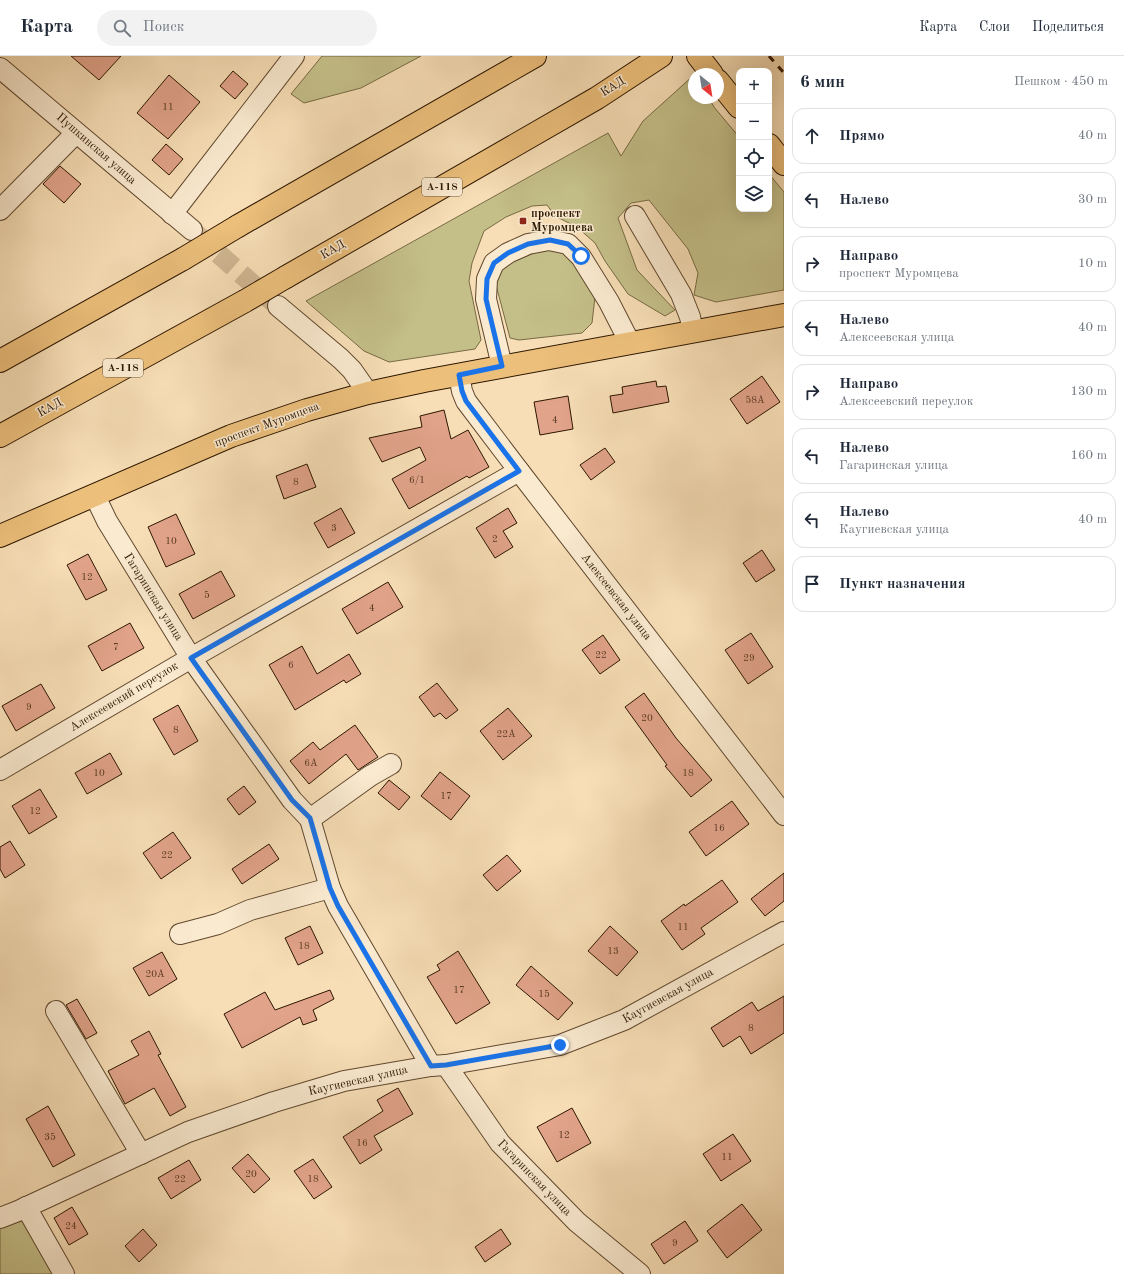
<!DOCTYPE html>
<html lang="ru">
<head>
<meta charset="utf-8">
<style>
	body { margin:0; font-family:"Old Standard TT",serif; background:#f2f2f3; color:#1f2937 }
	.controls { position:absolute; right:12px; top:12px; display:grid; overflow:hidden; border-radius:8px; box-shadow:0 4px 16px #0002 }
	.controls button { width:36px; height:36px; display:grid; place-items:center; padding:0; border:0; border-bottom:1px solid #e0e1e3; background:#fff; color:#1f2937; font:20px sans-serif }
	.compass { position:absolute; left:688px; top:12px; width:36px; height:36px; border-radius:50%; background:#fff; box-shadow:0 4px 16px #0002; rotate:150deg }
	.stop { position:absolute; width:12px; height:12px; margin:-9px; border:3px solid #1a73e8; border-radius:50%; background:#fff }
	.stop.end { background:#1a73e8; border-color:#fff; box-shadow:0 1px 4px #0008 }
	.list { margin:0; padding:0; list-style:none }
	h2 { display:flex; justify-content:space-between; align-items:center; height:52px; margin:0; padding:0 16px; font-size:17px }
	h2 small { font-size:13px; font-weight:400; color:#747a83 }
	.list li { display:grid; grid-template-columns:26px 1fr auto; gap:12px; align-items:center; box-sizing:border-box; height:56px; margin:0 8px 8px; padding:0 8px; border:1px solid #e0e1e3; border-radius:12px }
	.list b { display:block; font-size:15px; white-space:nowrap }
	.list p { margin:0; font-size:13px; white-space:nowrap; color:#747a83 }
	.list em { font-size:13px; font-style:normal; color:#747a83 }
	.icon { flex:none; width:22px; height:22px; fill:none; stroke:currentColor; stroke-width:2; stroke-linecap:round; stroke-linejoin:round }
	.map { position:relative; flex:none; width:784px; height:1218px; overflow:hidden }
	header { display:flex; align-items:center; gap:24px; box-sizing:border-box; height:56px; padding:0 20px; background:#fff; border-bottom:1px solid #e0e1e3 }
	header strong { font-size:19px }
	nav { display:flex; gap:22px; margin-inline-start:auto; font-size:14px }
	.search { width:280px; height:36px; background:#f2f2f3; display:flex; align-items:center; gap:10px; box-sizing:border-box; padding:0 14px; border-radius:22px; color:#747a83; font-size:15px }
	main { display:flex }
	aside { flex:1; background:#fff }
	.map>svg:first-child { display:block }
	.green { fill:#c4bf89; stroke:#786a44 }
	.building { fill:#e1a38a; stroke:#2d1600 }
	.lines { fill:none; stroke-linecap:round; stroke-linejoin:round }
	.minor-tunnel { stroke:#cfb692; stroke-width:20; stroke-dasharray:20 10; stroke-linecap:butt }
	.minor-casing { stroke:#60482e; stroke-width:22 }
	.major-casing { stroke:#2d1600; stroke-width:24 }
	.highway-casing { stroke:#2d1600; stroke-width:24 }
	.minor { stroke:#faead0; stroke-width:20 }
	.major { stroke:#ecbf7b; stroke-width:22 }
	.highway { stroke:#ecbf7b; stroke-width:22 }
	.rail { stroke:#2d1600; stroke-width:3; stroke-dasharray:7 7; stroke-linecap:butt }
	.highway-bridge-casing { stroke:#2d1600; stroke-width:24; stroke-linecap:butt }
	.highway-bridge { stroke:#ecbf7b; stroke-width:22 }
	.route { stroke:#1a73e8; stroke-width:5 }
	.poi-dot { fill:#8f2418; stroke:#faead0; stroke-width:1.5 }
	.labels { text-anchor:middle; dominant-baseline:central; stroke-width:3; stroke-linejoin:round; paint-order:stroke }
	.number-label { font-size:10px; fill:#5a3922 }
	.shield { fill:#faead0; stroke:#6a563e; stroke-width:1 }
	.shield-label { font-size:11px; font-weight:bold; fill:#2d1600 }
	.street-label { font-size:12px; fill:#2d1600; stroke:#faead0 }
	.poi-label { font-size:12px; font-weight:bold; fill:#2d1600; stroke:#faead0; text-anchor:start }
</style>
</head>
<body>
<header>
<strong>Карта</strong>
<div class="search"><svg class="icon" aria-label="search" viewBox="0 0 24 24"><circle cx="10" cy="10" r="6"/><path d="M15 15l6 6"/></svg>Поиск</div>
<nav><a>Карта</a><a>Слои</a><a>Поделиться</a></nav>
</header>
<main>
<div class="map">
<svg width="784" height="1218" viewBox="0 0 784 1218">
	<rect width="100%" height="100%" fill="#f7deb6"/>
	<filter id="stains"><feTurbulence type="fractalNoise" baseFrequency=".005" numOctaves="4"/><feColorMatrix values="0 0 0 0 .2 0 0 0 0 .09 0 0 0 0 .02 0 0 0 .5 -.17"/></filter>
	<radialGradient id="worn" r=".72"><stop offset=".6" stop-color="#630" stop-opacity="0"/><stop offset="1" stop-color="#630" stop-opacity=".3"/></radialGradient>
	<!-- green -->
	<g class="green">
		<path d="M 322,0 L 421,0 L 361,32 L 304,47 L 291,38 Z"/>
		<path d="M 694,19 L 694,42 L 709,42 L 714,51 L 739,81 L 739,153 L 769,153 L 769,118 L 784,136 L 784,234 L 716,246 L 694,239 L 698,217 L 688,193 L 649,144 L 631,147 L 618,162 L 637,214 L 675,254 L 665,260 L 628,238 L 605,205 L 595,187 L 577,171 L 555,160 L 547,149 L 532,150 L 506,161 L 484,175 L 472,207 L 469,225 L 481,284 L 475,293 L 389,306 L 364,295 L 306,245 L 608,77 L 621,100 L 643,65 Z"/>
		<path d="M 546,192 L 561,192 L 578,207 L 595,241 L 592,267 L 582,277 L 519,284 L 510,282 L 496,229 L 503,210 Z"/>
		<path d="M 24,1164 L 56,1218 L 0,1218 L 0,1172 Z"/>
	</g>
	<!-- building -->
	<g class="building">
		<path d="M 71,0 L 121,0 L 99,24 Z"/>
		<path d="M 233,15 L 248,28 L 235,43 L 220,30 Z"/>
		<path d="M 169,19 L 200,46 L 168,83 L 137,57 Z"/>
		<path d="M 166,88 L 183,103 L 169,119 L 152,104 Z"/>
		<path d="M 60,110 L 81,128 L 64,147 L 43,128 Z"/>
		<path d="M 762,320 L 780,346 L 747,368 L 730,343 Z"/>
		<path d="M 656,325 L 657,331 L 666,330 L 669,346 L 613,357 L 610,340 L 623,338 L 622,331 Z"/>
		<path d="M 568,340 L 573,373 L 540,379 L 534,346 Z"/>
		<path d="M 444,354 L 451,383 L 468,374 L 489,411 L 469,422 L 467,420 L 409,453 L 392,423 L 426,404 L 420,391 L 382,406 L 369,382 L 422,371 L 420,360 Z"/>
		<path d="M 605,392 L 615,406 L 591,424 L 580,409 Z"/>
		<path d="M 307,408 L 316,431 L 284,443 L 276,420 Z"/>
		<path d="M 341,452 L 355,477 L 328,492 L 314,467 Z"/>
		<path d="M 508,452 L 517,467 L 503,475 L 513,491 L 495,502 L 476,472 Z"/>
		<path d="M 176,458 L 195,498 L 166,511 L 148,471 Z"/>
		<path d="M 762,494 L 775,514 L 756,526 L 743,507 Z"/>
		<path d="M 88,498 L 107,534 L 86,544 L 67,509 Z"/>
		<path d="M 221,515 L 235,540 L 193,563 L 179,538 Z"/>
		<path d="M 388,526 L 403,551 L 357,578 L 342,553 Z"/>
		<path d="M 130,567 L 144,592 L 102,615 L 88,590 Z"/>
		<path d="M 751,577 L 773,611 L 748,628 L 725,594 Z"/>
		<path d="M 603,579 L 620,604 L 600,618 L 582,594 Z"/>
		<path d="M 302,590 L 317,618 L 349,598 L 361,618 L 346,627 L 344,624 L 295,654 L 269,609 Z"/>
		<path d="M 437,627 L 458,654 L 446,663 L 440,657 L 434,661 L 419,641 Z"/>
		<path d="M 41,628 L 55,652 L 16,675 L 2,650 Z"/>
		<path d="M 644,637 L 676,682 L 712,724 L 691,741 L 665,710 L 667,709 L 625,651 Z"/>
		<path d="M 178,649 L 198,685 L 174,699 L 153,663 Z"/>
		<path d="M 508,652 L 532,680 L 503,704 L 480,675 Z"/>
		<path d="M 355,669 L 378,701 L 358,714 L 346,698 L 309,728 L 290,705 L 313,686 L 320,694 Z"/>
		<path d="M 110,697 L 122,718 L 87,738 L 75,717 Z"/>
		<path d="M 440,716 L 470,740 L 451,764 L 421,740 Z"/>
		<path d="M 389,724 L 410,741 L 399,754 L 378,737 Z"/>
		<path d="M 244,730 L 256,746 L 239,759 L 227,743 Z"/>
		<path d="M 40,733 L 57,761 L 29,778 L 12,750 Z"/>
		<path d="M 732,745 L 749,768 L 706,800 L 689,776 Z"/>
		<path d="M 173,776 L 191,802 L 161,823 L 143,797 Z"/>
		<path d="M 10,785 L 25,809 L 5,822 L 0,813 L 0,791 Z"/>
		<path d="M 269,788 L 279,803 L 242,828 L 232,813 Z"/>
		<path d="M 507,799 L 521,815 L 497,835 L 483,819 Z"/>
		<path d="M 784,817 L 784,845 L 765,860 L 751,843 Z"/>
		<path d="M 722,824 L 738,846 L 701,872 L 705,878 L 682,894 L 661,865 L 684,848 L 685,850 Z"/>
		<path d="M 310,870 L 323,897 L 298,909 L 285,882 Z"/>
		<path d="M 610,870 L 638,896 L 617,920 L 588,895 Z"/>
		<path d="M 458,895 L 490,947 L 456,968 L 427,921 L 440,914 L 437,909 Z"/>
		<path d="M 162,896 L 177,923 L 149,940 L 133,912 Z"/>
		<path d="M 531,910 L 573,947 L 558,964 L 516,929 Z"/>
		<path d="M 330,934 L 334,943 L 313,954 L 317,964 L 303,969 L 300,961 L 242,992 L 224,958 L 265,936 L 275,954 Z"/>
		<path d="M 784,940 L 784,977 L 751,998 L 740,980 L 723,991 L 711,972 L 752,946 L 758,955 Z"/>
		<path d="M 77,943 L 97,977 L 86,983 L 66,949 Z"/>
		<path d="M 149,975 L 161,998 L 158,999 L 186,1051 L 170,1060 L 154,1032 L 125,1048 L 108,1015 L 139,999 L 131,985 Z"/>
		<path d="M 398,1032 L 413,1058 L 374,1080 L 382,1094 L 360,1108 L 343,1081 L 383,1055 L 377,1044 Z"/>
		<path d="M 48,1050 L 75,1099 L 53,1111 L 26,1063 Z"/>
		<path d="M 572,1052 L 591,1087 L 557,1106 L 537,1071 Z"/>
		<path d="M 733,1078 L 751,1105 L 721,1125 L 703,1098 Z"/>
		<path d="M 248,1098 L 270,1123 L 254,1137 L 232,1112 Z"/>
		<path d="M 313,1103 L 332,1131 L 314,1143 L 294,1115 Z"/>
		<path d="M 189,1104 L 201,1124 L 171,1143 L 158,1122 Z"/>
		<path d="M 742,1148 L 762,1174 L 727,1202 L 707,1175 Z"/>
		<path d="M 72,1151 L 88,1178 L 69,1189 L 54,1162 Z"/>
		<path d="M 685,1165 L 698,1185 L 664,1208 L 651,1188 Z"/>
		<path d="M 143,1173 L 157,1189 L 139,1206 L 125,1190 Z"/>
		<path d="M 501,1173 L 511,1188 L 485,1206 L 475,1191 Z"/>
	</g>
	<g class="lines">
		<!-- minor-tunnel -->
		<path class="minor-tunnel" d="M 196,178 L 273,246"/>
		<!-- minor casing -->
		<g class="minor-casing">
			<g id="minor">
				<path d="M 0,12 L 192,174"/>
				<path d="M 0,154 L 76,77"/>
				<path d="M 172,158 L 294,0"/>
				<path d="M 635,160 L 681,238 L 690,261 L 693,275"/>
				<path d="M 278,250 L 341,303 L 352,314 L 368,337"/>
				<path d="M 502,310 L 486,243 L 487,223 L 494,207 L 508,197 L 528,188 L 549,184 L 568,188 L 581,201 L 609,246 L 630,287"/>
				<path d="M 459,319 L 462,335 L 466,345 L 519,415 L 784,759"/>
				<path d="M 95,440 L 107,465 L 191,602 L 292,744 L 310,763 L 330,832 L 338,850 L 431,1010"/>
				<path d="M 0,714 L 191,602 L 519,415"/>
				<path d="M 310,763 L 370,720 L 391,708"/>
				<path d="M 180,878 L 218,868 L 250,854 L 330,832"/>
				<path d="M 56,955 L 141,1098"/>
				<path d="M 446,1009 L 500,1087 L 577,1166 L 640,1218"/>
				<path d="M 26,1151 L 64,1218"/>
				<path d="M 0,1162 L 18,1155 L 188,1076 L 274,1046 L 344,1025 L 431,1010 L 446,1009 L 560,989 L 624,964 L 784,876"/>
			</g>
		</g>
		<!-- major casing -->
		<g class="major-casing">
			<g id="major">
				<path d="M 698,0 L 712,18"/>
				<path d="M 718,25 L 739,51"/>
				<path d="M 769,89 L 784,108"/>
				<path d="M 0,480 L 231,380 L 307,354 L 368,337 L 424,325 L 784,259"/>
			</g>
		</g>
		<!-- highway casing -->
		<g class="highway-casing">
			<g id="highway">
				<path d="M 238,170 L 535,0"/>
				<path d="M 286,221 L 597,42 L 661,0"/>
				<path d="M 0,305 L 183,203"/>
				<path d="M 0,380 L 245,245"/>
			</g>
		</g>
		<!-- minor -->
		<use href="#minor" class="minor"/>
		<!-- major -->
		<use href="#major" class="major"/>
		<!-- highway -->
		<use href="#highway" class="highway"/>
		<!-- rail -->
		<path class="rail" d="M 769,0 L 784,17"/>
		<!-- highway-bridge casing -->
		<g class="highway-bridge-casing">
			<g id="highway-bridge">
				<path d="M 183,203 L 238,170"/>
				<path d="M 245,245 L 286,221"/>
			</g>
		</g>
		<!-- highway-bridge -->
		<use href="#highway-bridge" class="highway-bridge"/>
	</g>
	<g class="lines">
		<!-- route -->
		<path class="route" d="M 560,989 L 446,1009 L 431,1010 L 338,850 L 330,832 L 310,762 L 292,744 L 191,602 L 519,415 L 466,345 L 462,335 L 459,319 L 502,310 L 486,243 L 487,223 L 494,207 L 508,197 L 528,188 L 550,184 L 568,188 L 581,200"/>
	</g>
	<!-- markers -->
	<rect class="poi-dot" x="519" y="161" width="8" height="8" rx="2"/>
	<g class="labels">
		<!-- number labels -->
		<g class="number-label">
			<text x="168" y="51">11</text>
			<text x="755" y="344">58А</text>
			<text x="555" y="364">4</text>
			<text x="417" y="424">6/1</text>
			<text x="296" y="426">8</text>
			<text x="334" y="472">3</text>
			<text x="495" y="483">2</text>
			<text x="171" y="485">10</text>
			<text x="87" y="521">12</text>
			<text x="207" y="539">5</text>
			<text x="372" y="552">4</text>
			<text x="116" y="591">7</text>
			<text x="601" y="599">22</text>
			<text x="749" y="602">29</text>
			<text x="291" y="609">6</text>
			<text x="29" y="651">9</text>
			<text x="647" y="662">20</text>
			<text x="176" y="674">8</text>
			<text x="506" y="678">22А</text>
			<text x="311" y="707">6А</text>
			<text x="99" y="717">10</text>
			<text x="688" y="717">18</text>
			<text x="446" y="740">17</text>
			<text x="35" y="755">12</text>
			<text x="719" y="772">16</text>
			<text x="167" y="799">22</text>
			<text x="683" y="871">11</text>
			<text x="304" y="890">18</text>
			<text x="613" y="895">13</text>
			<text x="155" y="918">20А</text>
			<text x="459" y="934">17</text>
			<text x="544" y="938">15</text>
			<text x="751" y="972">8</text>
			<text x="564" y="1079">12</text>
			<text x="50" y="1081">35</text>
			<text x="362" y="1087">16</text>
			<text x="727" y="1101">11</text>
			<text x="251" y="1118">20</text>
			<text x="180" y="1123">22</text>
			<text x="313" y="1123">18</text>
			<text x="71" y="1170">24</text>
			<text x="675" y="1187">9</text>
		</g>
		<!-- shield labels -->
		<g class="shield">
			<rect x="422" y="122" width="40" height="18" rx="3"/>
			<rect x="103" y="303" width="40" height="18" rx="3"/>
		</g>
		<g class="shield-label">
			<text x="442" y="131">А-118</text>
			<text x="123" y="312">А-118</text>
		</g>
		<!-- street labels -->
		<g class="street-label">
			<text transform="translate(613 31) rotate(-33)">КАД</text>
			<text transform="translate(96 93) rotate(41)">Пушкинская улица</text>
			<text transform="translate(333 194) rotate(-30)">КАД</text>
			<text transform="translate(50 352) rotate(-29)">КАД</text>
			<text transform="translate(267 369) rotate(-20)">проспект Муромцева</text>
			<text transform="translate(153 541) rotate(58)">Гагаринская улица</text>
			<text transform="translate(616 541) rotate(52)">Алексеевская улица</text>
			<text transform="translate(124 641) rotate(-31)">Алексеевский переулок</text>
			<text transform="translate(668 940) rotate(-29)">Каугиевская улица</text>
			<text transform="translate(358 1025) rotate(-13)">Каугиевская улица</text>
			<text transform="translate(534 1122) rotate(46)">Гагаринская улица</text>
		</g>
		<!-- poi labels -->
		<g class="poi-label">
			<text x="531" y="158">проспект<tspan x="531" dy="14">Муромцева</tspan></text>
		</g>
	</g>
	<rect width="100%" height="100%" filter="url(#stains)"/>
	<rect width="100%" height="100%" fill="url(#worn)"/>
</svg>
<div class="controls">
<button>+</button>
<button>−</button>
<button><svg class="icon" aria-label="locate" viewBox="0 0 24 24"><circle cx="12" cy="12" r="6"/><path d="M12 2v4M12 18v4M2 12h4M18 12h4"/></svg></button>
<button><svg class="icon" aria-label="layers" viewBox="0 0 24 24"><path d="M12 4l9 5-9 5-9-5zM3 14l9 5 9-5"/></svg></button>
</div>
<svg class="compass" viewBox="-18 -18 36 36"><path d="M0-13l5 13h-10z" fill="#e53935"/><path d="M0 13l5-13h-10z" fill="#747a83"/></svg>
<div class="stop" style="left:581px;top:200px"></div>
<div class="stop end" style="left:560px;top:989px"></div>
</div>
<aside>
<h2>6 мин<small>Пешком · 450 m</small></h2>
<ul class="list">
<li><svg class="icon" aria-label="ahead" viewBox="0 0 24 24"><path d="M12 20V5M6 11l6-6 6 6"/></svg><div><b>Прямо</b></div><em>40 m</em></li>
<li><svg class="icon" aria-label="left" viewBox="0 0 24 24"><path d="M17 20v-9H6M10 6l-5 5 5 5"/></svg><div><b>Налево</b></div><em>30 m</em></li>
<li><svg class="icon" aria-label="right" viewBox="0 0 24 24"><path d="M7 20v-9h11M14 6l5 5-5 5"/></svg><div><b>Направо</b><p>проспект Муромцева</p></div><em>10 m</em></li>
<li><svg class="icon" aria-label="left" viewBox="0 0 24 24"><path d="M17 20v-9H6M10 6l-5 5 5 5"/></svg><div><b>Налево</b><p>Алексеевская улица</p></div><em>40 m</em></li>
<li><svg class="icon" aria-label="right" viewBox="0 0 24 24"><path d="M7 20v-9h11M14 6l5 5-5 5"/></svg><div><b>Направо</b><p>Алексеевский переулок</p></div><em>130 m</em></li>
<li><svg class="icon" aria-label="left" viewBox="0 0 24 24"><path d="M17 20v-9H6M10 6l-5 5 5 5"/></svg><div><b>Налево</b><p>Гагаринская улица</p></div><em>160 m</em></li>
<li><svg class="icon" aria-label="left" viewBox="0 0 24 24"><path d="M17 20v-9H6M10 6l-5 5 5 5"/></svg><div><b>Налево</b><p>Каугиевская улица</p></div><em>40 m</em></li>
<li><svg class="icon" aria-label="arrive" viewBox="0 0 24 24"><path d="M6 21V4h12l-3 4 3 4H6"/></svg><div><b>Пункт назначения</b></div></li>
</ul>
</aside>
</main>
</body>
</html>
